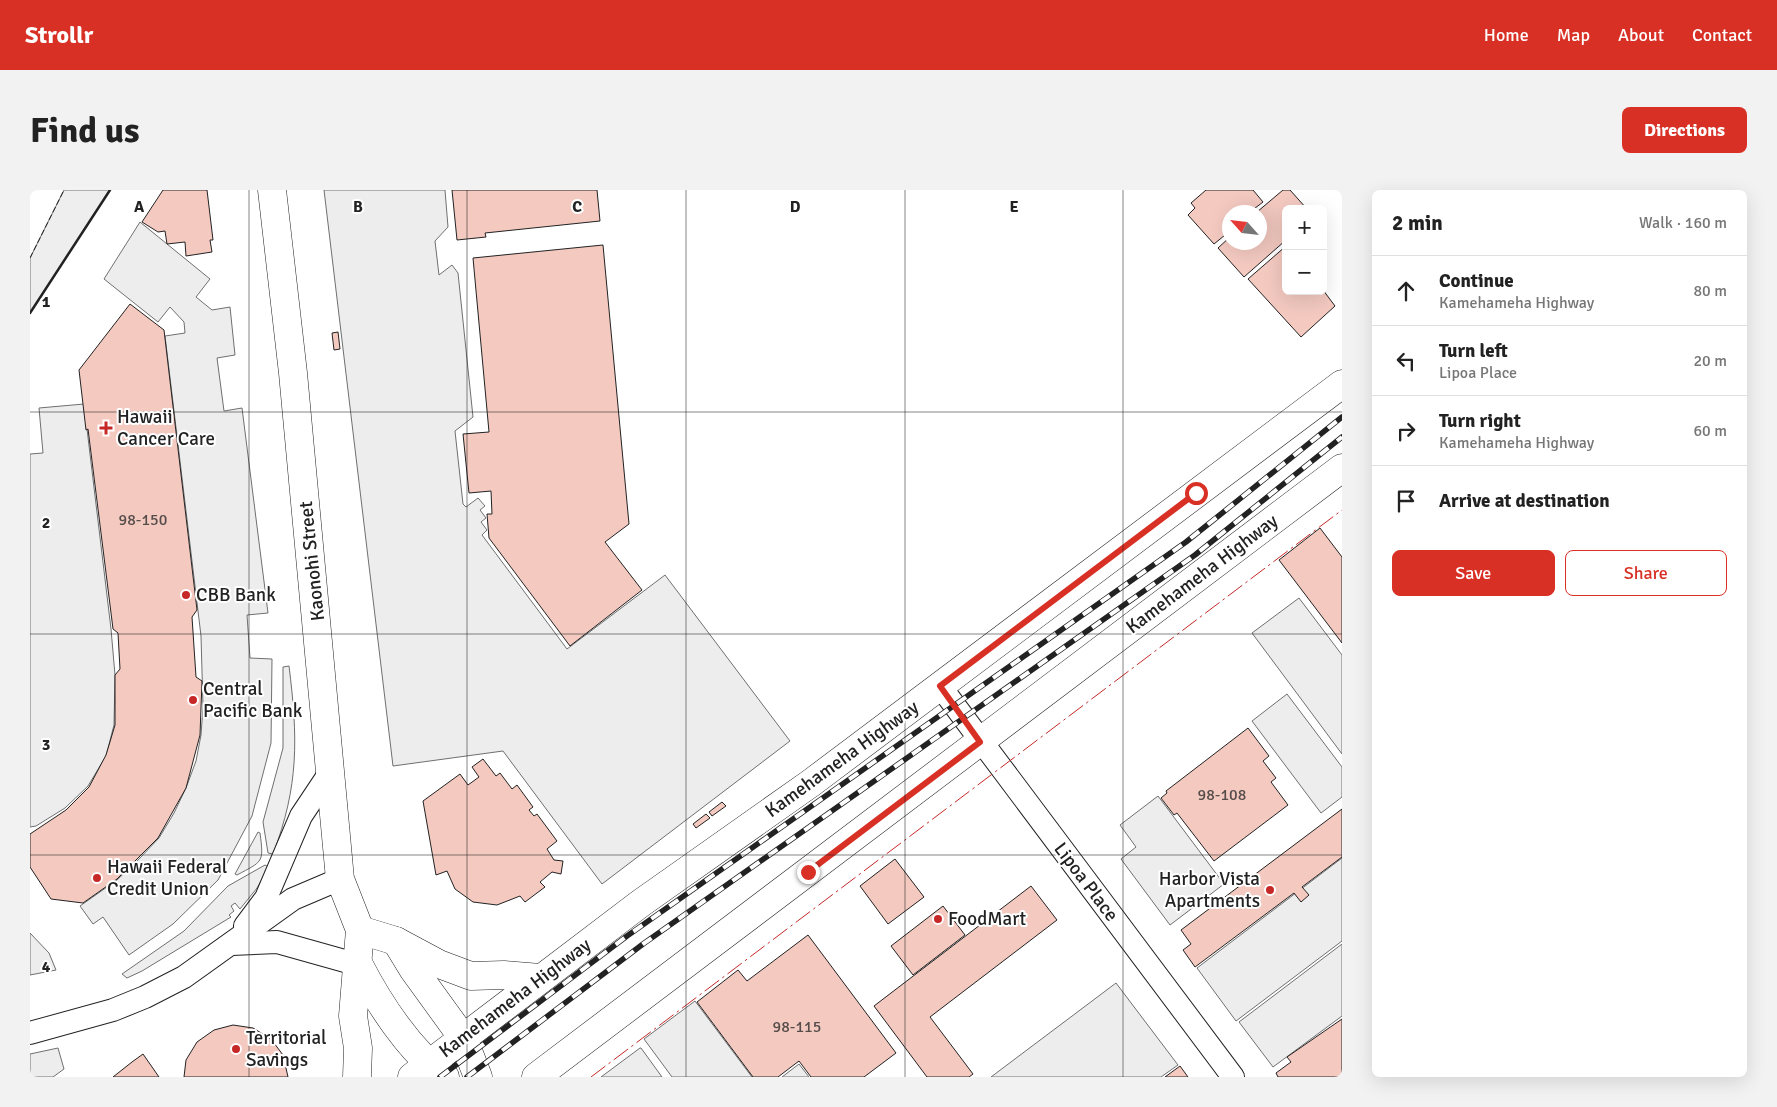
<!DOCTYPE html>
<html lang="en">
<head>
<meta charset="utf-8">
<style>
	body { margin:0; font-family:Signika,sans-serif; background:#f2f2f2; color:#222 }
	.controls { position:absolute; right:15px; top:15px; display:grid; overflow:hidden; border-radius:8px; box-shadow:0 5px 20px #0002 }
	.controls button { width:45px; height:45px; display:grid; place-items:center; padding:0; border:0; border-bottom:1px solid #e0e0e0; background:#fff; color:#222; font:25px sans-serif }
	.compass { position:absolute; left:1192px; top:15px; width:45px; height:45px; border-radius:50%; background:#fff; box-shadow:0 5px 20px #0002; rotate:297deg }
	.stop { position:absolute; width:15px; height:15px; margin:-11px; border:4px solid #d93025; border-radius:50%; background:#fff }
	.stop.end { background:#d93025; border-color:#fff; box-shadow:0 1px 5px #0008 }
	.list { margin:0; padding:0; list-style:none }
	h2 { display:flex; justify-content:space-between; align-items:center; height:65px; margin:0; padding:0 20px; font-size:21px }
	h2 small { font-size:16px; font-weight:400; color:#767676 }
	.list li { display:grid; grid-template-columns:32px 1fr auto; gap:15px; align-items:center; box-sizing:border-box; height:70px; padding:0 20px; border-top:1px solid #e0e0e0 }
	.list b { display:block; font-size:19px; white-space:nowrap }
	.list p { margin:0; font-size:16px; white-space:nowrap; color:#767676 }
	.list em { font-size:16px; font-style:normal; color:#767676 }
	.actions { display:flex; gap:10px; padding:15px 20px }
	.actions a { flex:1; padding:11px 0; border:1px solid #d93025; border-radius:8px; text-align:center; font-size:18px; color:#d93025 }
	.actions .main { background:#d93025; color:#fff }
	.icon { flex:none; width:28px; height:28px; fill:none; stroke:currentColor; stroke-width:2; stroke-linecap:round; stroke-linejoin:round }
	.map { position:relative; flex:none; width:1312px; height:887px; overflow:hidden; border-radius:8px }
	header { display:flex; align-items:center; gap:30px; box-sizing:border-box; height:70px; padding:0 25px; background:#d93025; color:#fff }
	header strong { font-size:24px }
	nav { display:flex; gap:28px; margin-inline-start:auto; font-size:18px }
	.intro { display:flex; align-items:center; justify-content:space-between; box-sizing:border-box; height:120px; padding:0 30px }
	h1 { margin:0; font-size:35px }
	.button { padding:12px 22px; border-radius:8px; background:#d93025; color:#fff; font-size:18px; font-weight:700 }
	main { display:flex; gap:30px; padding:0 30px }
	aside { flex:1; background:#fff; border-radius:8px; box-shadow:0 5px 20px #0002 }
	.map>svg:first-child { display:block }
	.green { fill:#eee; stroke:#6f6f6f }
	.parking { fill:#ededed; stroke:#6f6f6f }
	.building { fill:#f3c9c0; stroke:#222 }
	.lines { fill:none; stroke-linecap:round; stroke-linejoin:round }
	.minor-casing { stroke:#222; stroke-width:24 }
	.tertiary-casing { stroke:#222; stroke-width:29 }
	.primary-casing { stroke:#222; stroke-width:29 }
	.minor { stroke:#fff; stroke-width:22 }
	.tertiary { stroke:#fff; stroke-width:28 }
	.primary { stroke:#fff; stroke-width:28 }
	.rail-casing { stroke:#222; stroke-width:5.5 }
	.rail { stroke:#fff; stroke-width:4; stroke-dasharray:11; stroke-linecap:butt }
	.fence { stroke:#222; stroke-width:1; stroke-dasharray:6 2.5; stroke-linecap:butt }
	.wall { stroke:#222; stroke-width:2.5 }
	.power { stroke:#c62828; stroke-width:1; stroke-dasharray:18 4 2.5 4; stroke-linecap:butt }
	.route { stroke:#d93025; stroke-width:6 }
	.grid { fill:none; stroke:#222; stroke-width:1; stroke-opacity:0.55 }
	.poi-dot { fill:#c62828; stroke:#fff; stroke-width:2 }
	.labels { text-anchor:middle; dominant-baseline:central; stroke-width:4; stroke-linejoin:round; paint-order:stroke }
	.number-label { font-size:16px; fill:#564c4a }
	.poi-label { font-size:19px; fill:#222; stroke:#fff; text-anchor:start }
	.street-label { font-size:19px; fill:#222; stroke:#fff }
	.grid-label { font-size:16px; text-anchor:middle; font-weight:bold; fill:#222; stroke:#fff; stroke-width:4; stroke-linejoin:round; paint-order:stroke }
</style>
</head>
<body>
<header>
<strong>Strollr</strong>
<nav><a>Home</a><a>Map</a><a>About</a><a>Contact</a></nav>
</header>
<div class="intro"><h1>Find us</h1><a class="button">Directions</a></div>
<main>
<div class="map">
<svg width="1312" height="887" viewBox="0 0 1312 887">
	<rect width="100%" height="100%" fill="#fff"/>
	<!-- green -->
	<g class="green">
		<path d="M 34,0 L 80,0 L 0,123 L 0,68 Z"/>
		<path d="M 259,476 C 268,548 269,596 243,664 L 238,663 L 233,632 L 253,558 L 253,477 Z"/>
		<path d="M 228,642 L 230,643 C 234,673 233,671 207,685 L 205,684 Z"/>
		<path d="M 235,675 L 239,677 L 227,698 L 210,719 L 205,713 L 201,716 L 204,721 L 199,725 L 201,727 L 112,781 L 97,788 L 92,784 L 154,741 L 198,696 Z"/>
	</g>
	<!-- parking -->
	<g class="parking">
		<path d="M 294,0 L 415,0 L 418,37 L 405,51 L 409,85 L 422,75 L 428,83 L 443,227 L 425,241 L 433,314 L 436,317 L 448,308 L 455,316 L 450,320 L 456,328 L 451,332 L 457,340 L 452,345 L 537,459 L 635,385 L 760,551 L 572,694 L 473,561 L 363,576 Z"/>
		<path d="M 110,32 L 180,89 L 166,107 L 182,120 L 200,117 L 205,165 L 187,168 L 194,221 L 212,218 L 238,423 L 217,425 L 220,468 L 242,469 L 241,553 L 222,626 L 188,690 L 143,734 L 99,765 L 73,727 L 63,734 L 50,716 L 87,690 L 109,669 L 129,648 L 144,623 L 156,598 L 166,571 L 171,545 L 173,517 L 171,446 L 135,146 L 155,143 L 154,132 L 140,117 L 128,132 L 74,89 Z"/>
		<path d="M 54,214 L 81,439 L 85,485 L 84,535 L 76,566 L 58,596 L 35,618 L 6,636 L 0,637 L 0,264 L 13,263 L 9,218 Z"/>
		<path d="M 1269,408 L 1312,465 L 1312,564 L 1222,443 Z"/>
		<path d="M 1257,504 L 1312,577 L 1312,607 L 1291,623 L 1222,531 Z"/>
		<path d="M 1128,606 L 1194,694 L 1140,735 L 1091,669 L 1106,657 L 1090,635 Z"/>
		<path d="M 1312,668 L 1312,751 L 1206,831 L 1167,778 Z"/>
		<path d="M 0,743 L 19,763 L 26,780 L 0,785 Z"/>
		<path d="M 1312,754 L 1312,826 L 1243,877 L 1209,832 Z"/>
		<path d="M 1086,793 L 1148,875 L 1131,887 L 961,887 Z"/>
		<path d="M 665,811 L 722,887 L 642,887 L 614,849 Z"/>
		<path d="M 28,858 L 34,879 L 23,887 L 0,887 L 0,864 Z"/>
		<path d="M 611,858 L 632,887 L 571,887 L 610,858 Z"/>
		<path d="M 769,874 L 779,887 L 752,887 Z"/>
	</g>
	<!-- building -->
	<g class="building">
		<path d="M 133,0 L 177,0 L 183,50 L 180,50 L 182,62 L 156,66 L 155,52 L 137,54 L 135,41 L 128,42 L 112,32 Z"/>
		<path d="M 422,0 L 567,0 L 570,31 L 455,43 L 456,47 L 427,50 Z"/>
		<path d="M 1176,0 L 1223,0 L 1233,12 L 1220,22 L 1200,22 L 1200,41 L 1184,54 L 1158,25 L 1165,18 L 1161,13 Z"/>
		<path d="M 1253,0 L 1260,0 L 1277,19 L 1256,19 L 1256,50 L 1214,87 L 1188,58 L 1200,47 L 1200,52 L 1230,52 L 1230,22 L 1227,22 Z"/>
		<path d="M 573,55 L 599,334 L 575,352 L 612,400 L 540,456 L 459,348 L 457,324 L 462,324 L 461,301 L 439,303 L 433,244 L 459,242 L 443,68 Z"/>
		<path d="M 1256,56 L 1256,101 L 1293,100 L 1305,116 L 1271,147 L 1218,89 Z"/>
		<path d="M 100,114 L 134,140 L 167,420 L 162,427 L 166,487 L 172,491 L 170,545 L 156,598 L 128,648 L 87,689 L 53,713 L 21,709 L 0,677 L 0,644 L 36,620 L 59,597 L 76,565 L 85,535 L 85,485 L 90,479 L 88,443 L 83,439 L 58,239 L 56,240 L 49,180 Z"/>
		<path d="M 308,142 L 310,159 L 304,160 L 302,143 Z"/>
		<path d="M 1290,338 L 1312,367 L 1312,453 L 1249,370 Z"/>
		<path d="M 1218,538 L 1239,566 L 1233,571 L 1246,588 L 1241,592 L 1258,615 L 1184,671 L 1147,623 L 1144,625 L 1131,608 L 1137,603 L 1136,601 Z"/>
		<path d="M 453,569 L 466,586 L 470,583 L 482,599 L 487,595 L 503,617 L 499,620 L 504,626 L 507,624 L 527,651 L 517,659 L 524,670 L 533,671 L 531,684 L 522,682 L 510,692 L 515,697 L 495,712 L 490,706 L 467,715 L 443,712 L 425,699 L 417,681 L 406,685 L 393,611 L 430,584 L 438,595 L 449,587 L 442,577 Z"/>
		<path d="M 692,612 L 696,616 L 682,626 L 679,622 Z"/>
		<path d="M 1312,619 L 1312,667 L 1272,697 L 1279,705 L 1271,712 L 1264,703 L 1165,777 L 1153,760 L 1161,754 L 1151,740 Z"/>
		<path d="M 676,624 L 680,628 L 666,638 L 663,634 Z"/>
		<path d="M 865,669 L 894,707 L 858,734 L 830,696 Z"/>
		<path d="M 1001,696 L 1027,730 L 900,827 L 943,884 L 939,887 L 897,887 L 844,816 Z"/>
		<path d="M 913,716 L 935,745 L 883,785 L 861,756 Z"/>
		<path d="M 778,745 L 866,863 L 834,887 L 781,887 L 769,871 L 748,887 L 723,887 L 667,812 L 708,780 L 717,791 Z"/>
		<path d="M 1312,829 L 1312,887 L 1248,887 L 1246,883 L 1261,872 L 1257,867 Z"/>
		<path d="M 203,835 L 223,838 L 241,849 L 253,865 L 258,887 L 154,887 L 156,870 L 167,852 L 184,840 Z"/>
		<path d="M 113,864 L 129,887 L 83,887 L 102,872 Z"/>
		<path d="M 1150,876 L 1158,887 L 1135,887 Z"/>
	</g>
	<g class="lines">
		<!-- minor casing -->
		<g class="minor-casing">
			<g id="minor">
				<path d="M 910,496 L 1203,887"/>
				<path d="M 215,736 L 236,708 L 271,626 L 301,581"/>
				<path d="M 201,754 L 247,752 L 329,775"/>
				<path d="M 0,843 L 83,820 L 115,807 L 154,787 L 263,709 L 310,689"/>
			</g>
		</g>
		<!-- tertiary casing -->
		<g class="tertiary-casing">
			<g id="tertiary">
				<path d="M 242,0 L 263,183 L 310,689 L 330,740 L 323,826 L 328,858 L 327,887"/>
				<path d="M 330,740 L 366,751 L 409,774 L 441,786 L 474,785 L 510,788"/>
				<path d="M 366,751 L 383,779 L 433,848 L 448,887"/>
				<path d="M 329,775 C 349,814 380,861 415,887"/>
			</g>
		</g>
		<!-- primary casing -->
		<g class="primary-casing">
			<g id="primary">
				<path d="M 382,887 L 611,713 L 781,593 L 1312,194"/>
				<path d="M 506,887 L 1312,278"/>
			</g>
		</g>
		<!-- minor -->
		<use href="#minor" class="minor"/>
		<!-- tertiary -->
		<use href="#tertiary" class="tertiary"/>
		<!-- primary -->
		<use href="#primary" class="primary"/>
		<!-- rail casing -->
		<g class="rail-casing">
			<g id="rail">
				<path d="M 410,887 L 597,746 L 1156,352 L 1312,227"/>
				<path d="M 437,887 L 613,754 L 1165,365 L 1312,247"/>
			</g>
		</g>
		<!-- rail -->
		<use href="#rail" class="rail"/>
		<!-- fence -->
		<path class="fence" d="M 0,68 L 34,0"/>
		<!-- wall -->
		<path class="wall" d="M 0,123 L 80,0"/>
		<!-- power -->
		<path class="power" d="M 561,887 L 1312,320"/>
	</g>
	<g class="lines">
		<!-- route -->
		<path class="route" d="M 778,682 L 950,552 L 910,496 L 1166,303"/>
	</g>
	<!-- grid -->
	<path class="grid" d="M 219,0 L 219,887M 437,0 L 437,887M 656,0 L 656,887M 875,0 L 875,887M 1093,0 L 1093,887M 0,222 L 1312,222M 0,444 L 1312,444M 0,665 L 1312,665"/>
	<!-- markers -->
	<g class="poi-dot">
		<path d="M73.5 230.5h5v5h5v5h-5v5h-5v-5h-5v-5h5z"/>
		<circle cx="156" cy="405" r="5"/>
		<circle cx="163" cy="510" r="5"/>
		<circle cx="67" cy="688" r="5"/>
		<circle cx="1240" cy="700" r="5"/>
		<circle cx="908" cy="729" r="5"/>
		<circle cx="206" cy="859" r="5"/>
	</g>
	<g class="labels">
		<!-- number labels -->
		<g class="number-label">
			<text x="113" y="330">98-150</text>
			<text x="1192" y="605">98-108</text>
			<text x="767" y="837">98-115</text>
		</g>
		<!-- poi labels -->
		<g class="poi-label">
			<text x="87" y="227">Hawaii<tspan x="87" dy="22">Cancer Care</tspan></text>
			<text x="166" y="405">CBB Bank</text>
			<text x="173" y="499">Central<tspan x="173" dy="22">Pacific Bank</tspan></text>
			<text x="77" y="677">Hawaii Federal<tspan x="77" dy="22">Credit Union</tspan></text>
			<text x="1230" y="689" text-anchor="end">Harbor Vista<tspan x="1230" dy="22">Apartments</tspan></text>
			<text x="918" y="729">FoodMart</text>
			<text x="216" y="848">Territorial<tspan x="216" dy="22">Savings</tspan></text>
		</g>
		<!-- street labels -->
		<g class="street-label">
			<text transform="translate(282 371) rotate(-96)">Kaonohi Street</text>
			<text transform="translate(1172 384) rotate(-37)">Kamehameha Highway</text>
			<text transform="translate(812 569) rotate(-36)">Kamehameha Highway</text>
			<text transform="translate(1056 692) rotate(53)">Lipoa Place</text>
			<text transform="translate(485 808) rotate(-37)">Kamehameha Highway</text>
		</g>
	</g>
	<g class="grid-label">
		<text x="109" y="22">A</text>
		<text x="328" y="22">B</text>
		<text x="547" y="22">C</text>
		<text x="765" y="22">D</text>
		<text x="984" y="22">E</text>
		<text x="16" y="117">1</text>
		<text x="16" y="338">2</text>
		<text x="16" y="560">3</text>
		<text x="16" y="782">4</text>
	</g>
</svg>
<div class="controls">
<button>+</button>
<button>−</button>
</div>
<svg class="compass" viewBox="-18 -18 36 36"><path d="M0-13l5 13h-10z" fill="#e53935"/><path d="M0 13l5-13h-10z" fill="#767676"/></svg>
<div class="stop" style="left:1166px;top:303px"></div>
<div class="stop end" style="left:778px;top:682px"></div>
</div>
<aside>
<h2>2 min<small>Walk · 160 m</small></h2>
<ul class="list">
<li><svg class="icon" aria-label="ahead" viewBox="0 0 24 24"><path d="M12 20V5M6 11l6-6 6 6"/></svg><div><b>Continue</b><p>Kamehameha Highway</p></div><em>80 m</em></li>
<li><svg class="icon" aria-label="left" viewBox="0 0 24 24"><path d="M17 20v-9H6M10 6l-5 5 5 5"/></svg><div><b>Turn left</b><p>Lipoa Place</p></div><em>20 m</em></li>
<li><svg class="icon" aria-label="right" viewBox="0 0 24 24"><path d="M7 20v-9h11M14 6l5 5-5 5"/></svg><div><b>Turn right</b><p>Kamehameha Highway</p></div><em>60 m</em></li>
<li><svg class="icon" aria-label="arrive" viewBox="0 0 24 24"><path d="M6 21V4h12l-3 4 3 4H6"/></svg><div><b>Arrive at destination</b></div></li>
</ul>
<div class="actions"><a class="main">Save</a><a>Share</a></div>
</aside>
</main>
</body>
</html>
